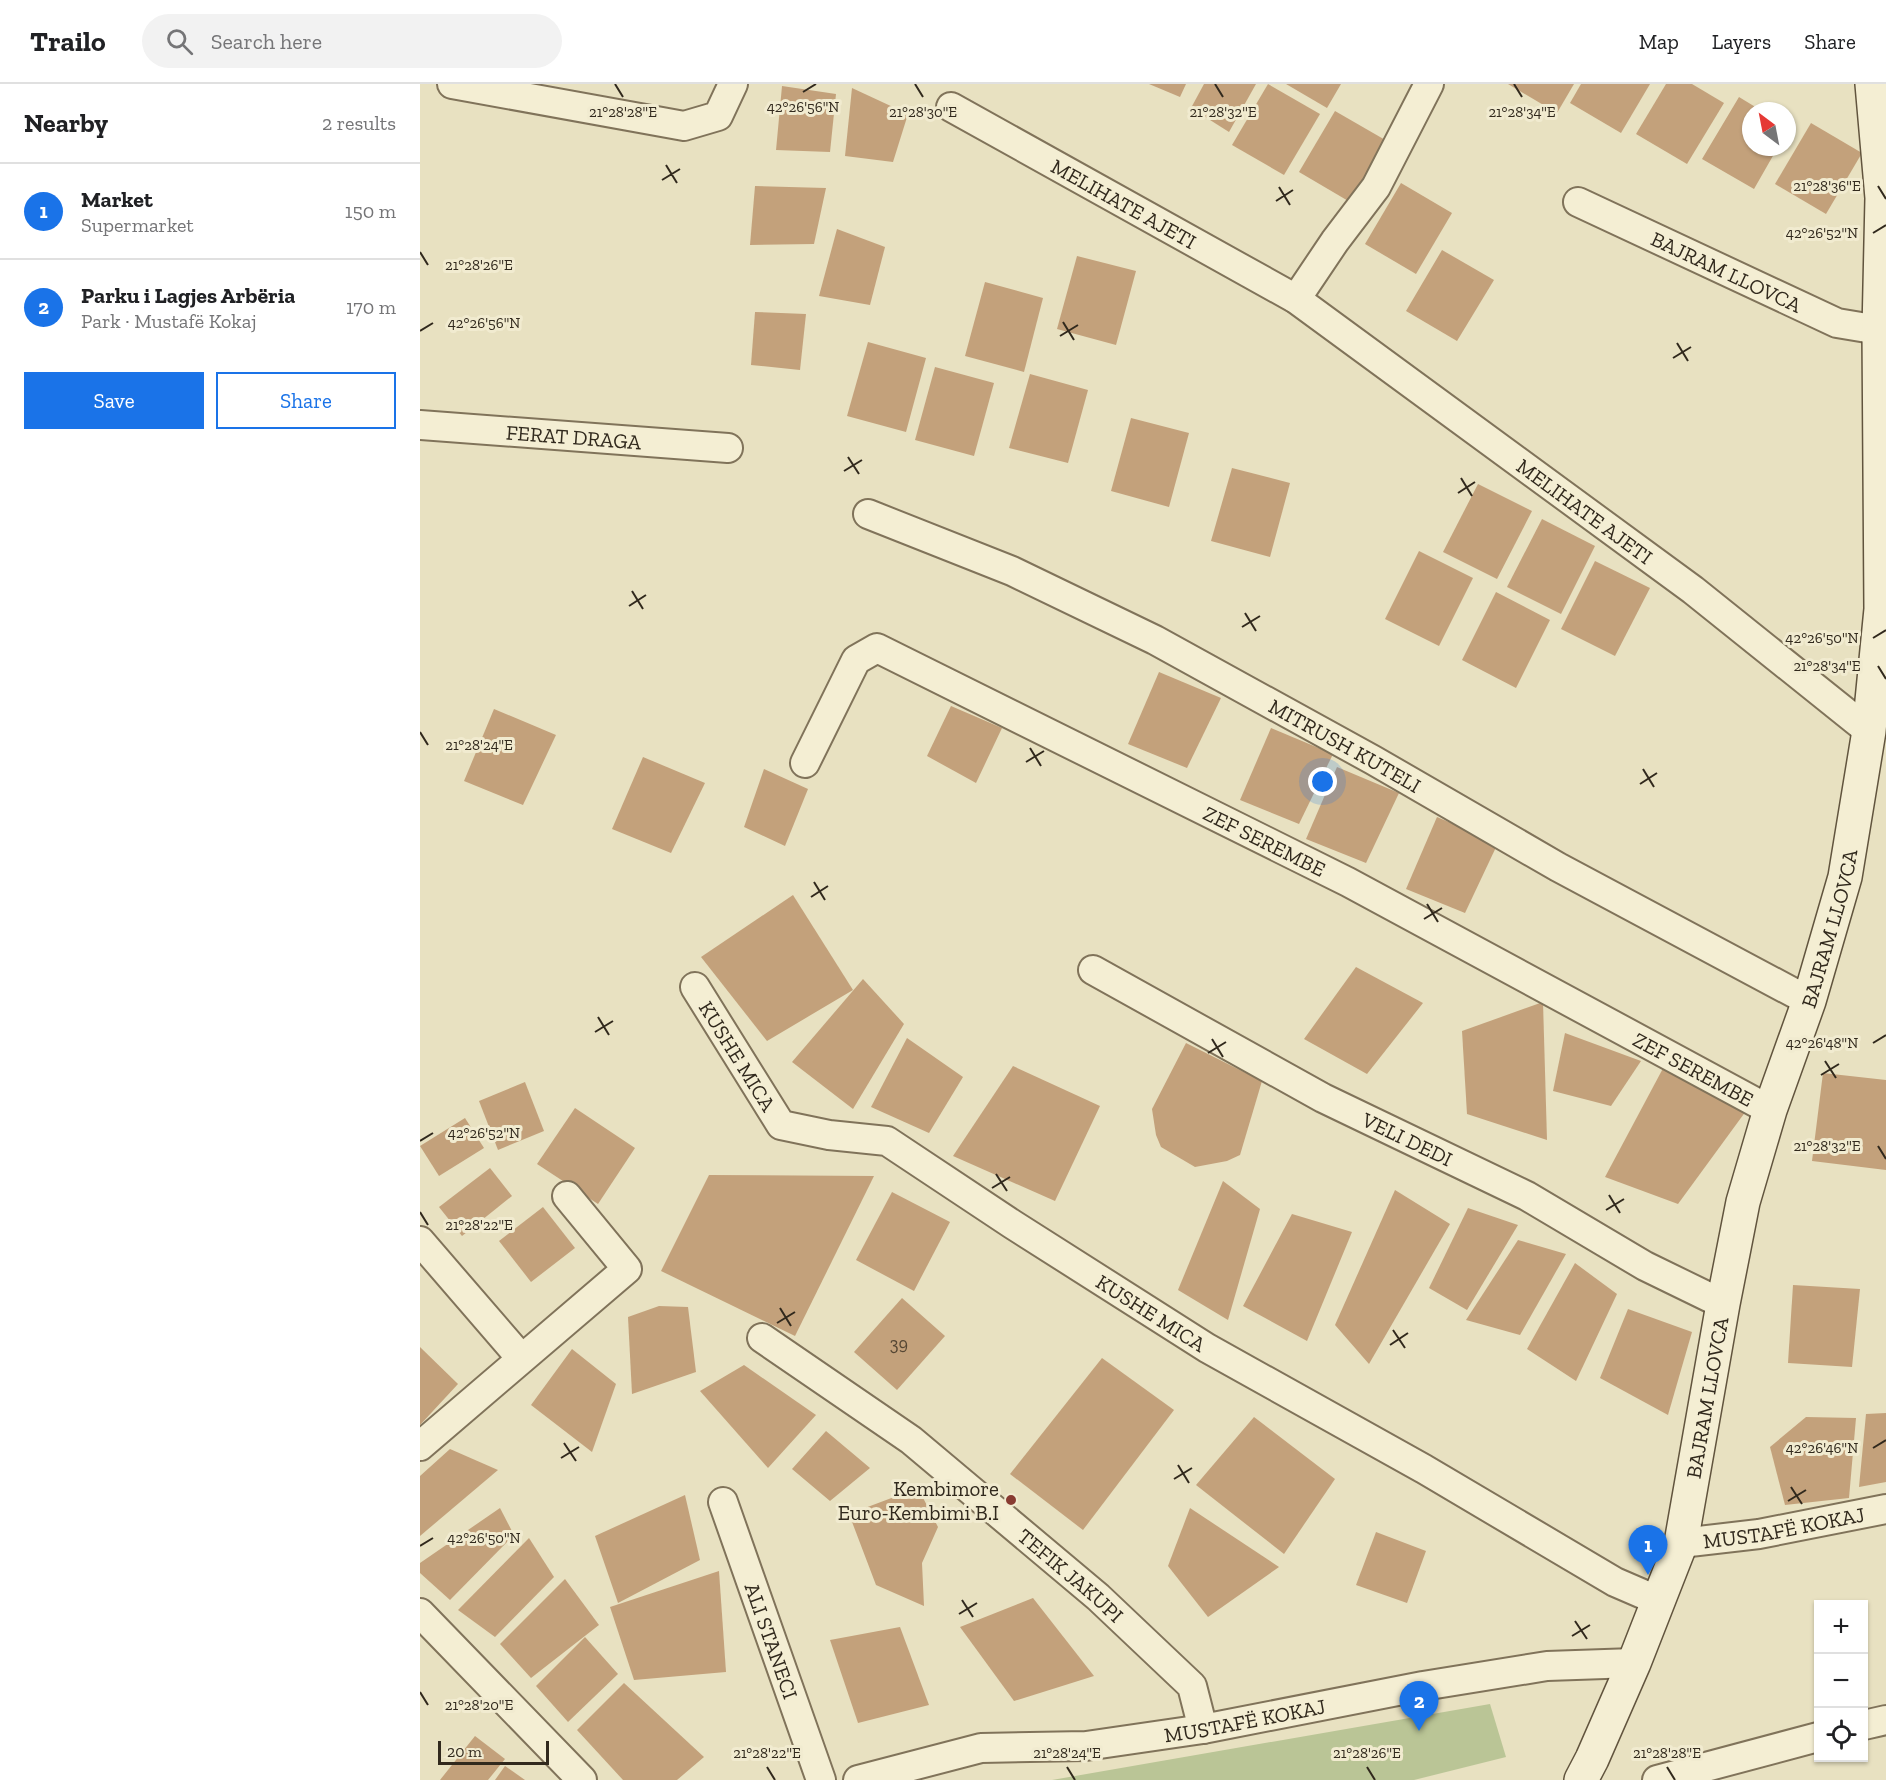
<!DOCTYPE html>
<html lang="en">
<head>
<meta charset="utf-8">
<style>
	body { margin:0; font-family:"Zilla Slab",serif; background:#f2f2f2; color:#202124 }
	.controls { position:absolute; right:18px; bottom:18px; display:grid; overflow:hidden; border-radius:0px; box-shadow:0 2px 4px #0004 }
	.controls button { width:54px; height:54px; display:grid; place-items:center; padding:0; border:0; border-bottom:2px solid #e0e0e0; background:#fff; color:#202124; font:30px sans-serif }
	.compass { position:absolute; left:1322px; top:18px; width:54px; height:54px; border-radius:50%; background:#fff; box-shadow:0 2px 4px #0004; rotate:328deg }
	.scale { position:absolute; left:18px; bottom:15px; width:111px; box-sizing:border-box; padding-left:6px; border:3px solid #31291d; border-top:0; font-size:16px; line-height:21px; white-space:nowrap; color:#31291d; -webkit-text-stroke:4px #f1ebd0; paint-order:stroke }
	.you { position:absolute; left:903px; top:698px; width:21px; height:21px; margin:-15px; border:4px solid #fff; border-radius:50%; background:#1a73e8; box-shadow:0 0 0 9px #1a73e833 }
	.badge { display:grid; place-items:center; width:39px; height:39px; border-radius:50%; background:#1a73e8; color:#fff; font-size:20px; font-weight:700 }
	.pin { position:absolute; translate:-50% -50px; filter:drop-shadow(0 2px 3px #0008) }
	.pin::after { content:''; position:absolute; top:32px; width:21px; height:18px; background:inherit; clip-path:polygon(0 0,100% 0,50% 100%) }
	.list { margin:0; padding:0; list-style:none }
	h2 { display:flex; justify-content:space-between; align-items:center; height:78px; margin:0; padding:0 24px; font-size:26px }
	h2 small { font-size:20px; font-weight:400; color:#757577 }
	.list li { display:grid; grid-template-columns:39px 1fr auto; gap:18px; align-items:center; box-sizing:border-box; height:96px; padding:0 24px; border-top:2px solid #e0e0e0 }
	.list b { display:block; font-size:22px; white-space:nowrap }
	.list p { margin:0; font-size:20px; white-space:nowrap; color:#757577 }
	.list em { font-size:20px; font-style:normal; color:#757577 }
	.actions { display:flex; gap:12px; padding:18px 24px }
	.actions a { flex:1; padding:14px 0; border:2px solid #1a73e8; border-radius:0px; text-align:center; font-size:21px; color:#1a73e8 }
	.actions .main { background:#1a73e8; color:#fff }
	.icon { flex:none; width:33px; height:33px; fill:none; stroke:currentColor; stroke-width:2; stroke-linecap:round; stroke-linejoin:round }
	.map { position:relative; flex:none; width:1466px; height:1696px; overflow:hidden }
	header { display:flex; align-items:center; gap:36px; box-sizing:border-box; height:84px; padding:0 30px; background:#fff; border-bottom:2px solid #e0e0e0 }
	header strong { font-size:28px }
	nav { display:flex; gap:33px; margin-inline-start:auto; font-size:21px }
	.search { width:420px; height:54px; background:#f2f2f2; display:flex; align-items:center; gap:15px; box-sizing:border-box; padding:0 21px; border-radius:33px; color:#757577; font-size:22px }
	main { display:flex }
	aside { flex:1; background:#fff }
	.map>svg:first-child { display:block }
	.green { fill:#bac596 }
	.building { fill:#c3a17b }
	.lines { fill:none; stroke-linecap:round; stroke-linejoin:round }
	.street-casing { stroke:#80735a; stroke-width:32 }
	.secondary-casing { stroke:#61543e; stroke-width:36 }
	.street { stroke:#f4eed3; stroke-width:28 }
	.secondary { stroke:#f4eed3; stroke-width:33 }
	.ticks { fill:none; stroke:#31291d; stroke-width:2 }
	.poi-dot { fill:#883b31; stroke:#f1ebd0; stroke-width:2 }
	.labels { text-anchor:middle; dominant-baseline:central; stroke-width:6; stroke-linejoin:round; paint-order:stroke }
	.number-label { font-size:18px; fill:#564734 }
	.street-label { font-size:21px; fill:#31291d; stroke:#f1ebd0 }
	.poi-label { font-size:21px; fill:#31291d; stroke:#f1ebd0; text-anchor:end }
	.ticks-label { font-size:15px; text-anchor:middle; fill:#31291d; stroke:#f1ebd0; stroke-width:6; stroke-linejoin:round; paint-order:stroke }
</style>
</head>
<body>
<header>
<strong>Trailo</strong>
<div class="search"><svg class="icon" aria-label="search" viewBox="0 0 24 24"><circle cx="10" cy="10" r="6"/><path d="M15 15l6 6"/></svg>Search here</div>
<nav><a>Map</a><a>Layers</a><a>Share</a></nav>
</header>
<main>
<aside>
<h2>Nearby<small>2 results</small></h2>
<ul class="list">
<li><span class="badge">1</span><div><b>Market</b><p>Supermarket</p></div><em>150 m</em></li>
<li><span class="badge">2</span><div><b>Parku i Lagjes Arbëria</b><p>Park · Mustafë Kokaj</p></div><em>170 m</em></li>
</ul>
<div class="actions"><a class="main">Save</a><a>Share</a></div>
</aside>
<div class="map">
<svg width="1466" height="1696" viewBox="0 0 1466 1696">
	<rect width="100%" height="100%" fill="#e8e1c1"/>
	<!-- green -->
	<path class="green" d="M 1070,1620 L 1086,1673 L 994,1696 L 632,1696 Z"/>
	<!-- building -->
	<g class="building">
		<path d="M 729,0 L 766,0 L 760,13 Z"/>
		<path d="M 784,0 L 836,0 L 809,48 L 771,24 Z"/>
		<path d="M 848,0 L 900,30 L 864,91 L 812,61 Z"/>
		<path d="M 866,0 L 921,0 L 907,24 Z"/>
		<path d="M 1088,0 L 1154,0 L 1137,29 Z"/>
		<path d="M 1161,0 L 1230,0 L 1201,49 L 1150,19 Z"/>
		<path d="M 1246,0 L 1272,0 L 1304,19 L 1267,80 L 1216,50 Z"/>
		<path d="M 362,2 L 416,10 L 410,68 L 356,66 Z"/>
		<path d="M 432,4 L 488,30 L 473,78 L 425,72 Z"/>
		<path d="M 1319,13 L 1342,27 L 1331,27 L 1331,63 L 1358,63 L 1334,105 L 1282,75 Z"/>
		<path d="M 915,27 L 967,57 L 930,118 L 879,88 Z"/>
		<path d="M 1391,39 L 1442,69 L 1406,130 L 1355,100 Z"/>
		<path d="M 981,99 L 1032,129 L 996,190 L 945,160 Z"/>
		<path d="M 335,102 L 406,104 L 394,160 L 330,161 Z"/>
		<path d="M 417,145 L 465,163 L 450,221 L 399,212 Z"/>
		<path d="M 1022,166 L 1074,196 L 1037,257 L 986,227 Z"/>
		<path d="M 657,172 L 716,187 L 696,261 L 637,245 Z"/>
		<path d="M 565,198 L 623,214 L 604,288 L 545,272 Z"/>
		<path d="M 335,228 L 386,230 L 380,286 L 331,281 Z"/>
		<path d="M 448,258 L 506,274 L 486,348 L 427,332 Z"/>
		<path d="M 515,283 L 574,299 L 554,372 L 495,356 Z"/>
		<path d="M 610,290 L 668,306 L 648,379 L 589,364 Z"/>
		<path d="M 711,334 L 769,349 L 749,423 L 691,407 Z"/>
		<path d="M 812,384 L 870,399 L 850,473 L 791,457 Z"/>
		<path d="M 1058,400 L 1112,427 L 1077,495 L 1023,468 Z"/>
		<path d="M 1122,435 L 1175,462 L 1141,530 L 1087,503 Z"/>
		<path d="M 999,467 L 1053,494 L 1019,562 L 965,535 Z"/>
		<path d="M 1175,477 L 1230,504 L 1195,572 L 1141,545 Z"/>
		<path d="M 1076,508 L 1130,536 L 1096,604 L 1042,576 Z"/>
		<path d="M 739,588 L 801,614 L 767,684 L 708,660 Z"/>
		<path d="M 531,622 L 582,644 L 556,699 L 507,672 Z"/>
		<path d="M 74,625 L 136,651 L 103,721 L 44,697 Z"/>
		<path d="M 851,644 L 913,670 L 879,740 L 820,716 Z"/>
		<path d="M 223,673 L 285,699 L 251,769 L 192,745 Z"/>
		<path d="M 917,683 L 979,709 L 946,779 L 886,755 Z"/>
		<path d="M 344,685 L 388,705 L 365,762 L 324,743 Z"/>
		<path d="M 1017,733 L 1078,759 L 1045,829 L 986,805 Z"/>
		<path d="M 373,811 L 433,906 L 347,957 L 281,873 Z"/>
		<path d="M 936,883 L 1003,919 L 947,990 L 884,955 Z"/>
		<path d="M 443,895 L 484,940 L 433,1025 L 372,978 Z"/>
		<path d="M 1123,918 L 1127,1056 L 1047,1030 L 1042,947 Z"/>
		<path d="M 1145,949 L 1221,977 L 1191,1022 L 1133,1007 Z"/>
		<path d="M 487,954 L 543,993 L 509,1049 L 451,1023 Z"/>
		<path d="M 766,959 L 842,997 L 820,1071 L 807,1077 L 775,1083 L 741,1063 L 736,1051 L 732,1025 Z"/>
		<path d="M 1248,975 L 1326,1027 L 1258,1120 L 1185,1093 Z"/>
		<path d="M 593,982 L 680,1022 L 635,1117 L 533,1072 Z"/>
		<path d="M 1403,989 L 1466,996 L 1466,1086 L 1392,1077 Z"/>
		<path d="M 105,998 L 124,1047 L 78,1066 L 59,1017 Z"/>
		<path d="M 155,1024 L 215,1064 L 178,1120 L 117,1080 Z"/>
		<path d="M 45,1034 L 64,1064 L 19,1092 L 0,1062 Z"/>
		<path d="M 70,1084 L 92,1112 L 42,1152 L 19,1123 Z"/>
		<path d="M 289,1091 L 454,1092 L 375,1252 L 241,1187 Z"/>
		<path d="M 803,1097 L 840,1125 L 808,1236 L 758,1206 Z"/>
		<path d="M 975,1106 L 1030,1140 L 949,1280 L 915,1241 Z"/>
		<path d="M 472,1108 L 530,1138 L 494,1207 L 436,1176 Z"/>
		<path d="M 123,1123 L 155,1164 L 111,1198 L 79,1157 Z"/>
		<path d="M 1048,1124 L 1098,1141 L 1047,1226 L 1009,1204 Z"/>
		<path d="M 872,1130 L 932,1148 L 887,1257 L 823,1222 Z"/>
		<path d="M 1098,1156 L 1146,1170 L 1100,1251 L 1046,1236 Z"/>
		<path d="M 1155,1179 L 1197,1210 L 1156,1297 L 1107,1265 Z"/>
		<path d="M 1373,1201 L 1440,1205 L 1432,1283 L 1368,1279 Z"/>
		<path d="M 482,1214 L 525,1252 L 477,1306 L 434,1268 Z"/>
		<path d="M 239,1222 L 268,1223 L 276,1288 L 212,1310 L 208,1233 Z"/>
		<path d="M 1208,1225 L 1272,1248 L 1248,1331 L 1180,1294 Z"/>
		<path d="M 0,1263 L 38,1300 L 0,1341 Z"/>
		<path d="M 152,1265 L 196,1300 L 172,1368 L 111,1321 Z"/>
		<path d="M 682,1274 L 754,1326 L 663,1446 L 590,1390 Z"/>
		<path d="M 324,1281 L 396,1331 L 348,1384 L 280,1307 Z"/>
		<path d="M 1466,1329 L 1466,1398 L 1439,1403 L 1446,1330 Z"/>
		<path d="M 834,1333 L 915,1395 L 864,1470 L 776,1401 Z"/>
		<path d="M 1386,1333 L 1436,1334 L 1429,1414 L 1365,1421 L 1350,1363 Z"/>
		<path d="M 406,1347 L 450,1384 L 410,1417 L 372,1385 Z"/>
		<path d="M 30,1365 L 78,1386 L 0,1452 L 0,1392 Z"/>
		<path d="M 498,1404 L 518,1443 L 502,1479 L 504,1522 L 456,1501 L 429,1430 Z"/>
		<path d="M 265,1411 L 280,1476 L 198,1519 L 175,1452 Z"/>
		<path d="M 80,1424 L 94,1451 L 30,1516 L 0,1489 L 0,1479 Z"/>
		<path d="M 770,1424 L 859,1483 L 788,1533 L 748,1482 Z"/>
		<path d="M 956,1448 L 1006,1467 L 987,1519 L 936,1501 Z"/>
		<path d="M 109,1454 L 134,1493 L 75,1553 L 38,1526 Z"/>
		<path d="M 299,1487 L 306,1588 L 214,1596 L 190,1523 Z"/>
		<path d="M 145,1495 L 179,1541 L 111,1594 L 80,1560 Z"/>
		<path d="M 613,1514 L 674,1592 L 594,1617 L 540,1543 Z"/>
		<path d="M 480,1543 L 509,1621 L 438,1639 L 410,1556 Z"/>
		<path d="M 165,1553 L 198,1590 L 148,1638 L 116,1602 Z"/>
		<path d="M 204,1599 L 284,1673 L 257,1696 L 203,1696 L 157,1646 Z"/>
		<path d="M 55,1652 L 85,1675 L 68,1696 L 20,1696 Z"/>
		<path d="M 85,1682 L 105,1696 L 75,1696 Z"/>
	</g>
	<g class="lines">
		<!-- street casing -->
		<g class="street-casing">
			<g id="street">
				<path d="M 32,0 L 264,42 L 298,32 L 313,0"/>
				<path id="s1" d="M 531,23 L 876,215 L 1273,506 L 1449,647"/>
				<path id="s2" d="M 1158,118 L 1417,239 L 1459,246"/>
				<path d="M 876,215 L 915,157 L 956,103 L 1009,0"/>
				<path id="s3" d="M 0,341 L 308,364"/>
				<path id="s4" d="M 448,430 L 592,487 L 735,556 L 953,676 L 1138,783 L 1389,917"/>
				<path id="s5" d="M 385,679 L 436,576 L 457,564 L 928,798 L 1350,1026"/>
				<path id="s6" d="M 673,886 L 903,1014 L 1107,1112 L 1225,1182 L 1303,1220"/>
				<path id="s7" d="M 275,903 L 361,1041 L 409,1051 L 467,1057 L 592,1140 L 787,1264 L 1004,1385 L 1195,1498 L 1239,1517"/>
				<path d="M 0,1157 L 101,1274"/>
				<path id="s8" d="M 342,1254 L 491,1356 L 678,1513 L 772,1602 L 783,1645"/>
				<path d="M 0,1362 L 207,1185 L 147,1112"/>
				<path id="s9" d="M 303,1418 L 401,1696"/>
				<path id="s10" d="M 1261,1459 L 1339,1450 L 1466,1425"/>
				<path d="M 0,1529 L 162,1696"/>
				<path d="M 1444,1641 L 1466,1636"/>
				<path id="s11" d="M 438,1696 L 561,1664 L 666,1662 L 783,1645 L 1003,1602 L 1127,1582 L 1214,1579"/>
				<path d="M 1237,1696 L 1398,1653"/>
			</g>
		</g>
		<!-- secondary casing -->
		<g class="secondary-casing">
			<g id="secondary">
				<path id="s12" d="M 1161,1696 L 1172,1675 L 1214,1579 L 1261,1459 L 1303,1220 L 1323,1118 L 1350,1026 L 1389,917 L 1425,793 L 1449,647 L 1461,525 L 1459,246 L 1462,114 L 1452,0"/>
			</g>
		</g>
		<!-- street -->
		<use href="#street" class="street"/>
		<!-- secondary -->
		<use href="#secondary" class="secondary"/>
	</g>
	<!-- ticks -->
	<path class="ticks" d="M 195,0 L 203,13M 495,0 L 503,13M 795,0 L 803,13M 1094,0 L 1102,13M 383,8 L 396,0M 246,81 L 257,99M 242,96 L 260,85M 1458,102 L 1466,115M 859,103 L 870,121M 856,117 L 873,106M 1453,149 L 1466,141M 0,168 L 8,181M 643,238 L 654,256M 0,247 L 13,239M 640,252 L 658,241M 1257,259 L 1268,277M 1253,274 L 1271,263M 428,373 L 439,390M 424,387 L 442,376M 1041,394 L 1052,412M 1038,409 L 1055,398M 212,507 L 223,525M 209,522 L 226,511M 825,529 L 836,547M 822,543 L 840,532M 1453,554 L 1466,546M 1458,582 L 1466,595M 0,648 L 8,661M 610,664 L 621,682M 606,678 L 624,667M 1223,685 L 1234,703M 1220,700 L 1237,689M 394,798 L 405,816M 391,813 L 408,802M 1007,820 L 1018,838M 1004,835 L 1022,824M 178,933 L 189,951M 175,948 L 193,937M 792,955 L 803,973M 1453,959 L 1466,951M 788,969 L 806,958M 1405,977 L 1416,994M 1401,991 L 1419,980M 0,1057 L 13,1049M 1458,1062 L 1466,1075M 576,1090 L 587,1107M 572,1104 L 590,1093M 1189,1111 L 1200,1129M 1186,1126 L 1204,1115M 0,1128 L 8,1141M 360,1224 L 371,1242M 357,1239 L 375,1228M 973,1246 L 985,1264M 970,1261 L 988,1249M 144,1359 L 156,1377M 1453,1364 L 1466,1356M 141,1374 L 159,1363M 758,1381 L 769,1399M 754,1395 L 772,1384M 1371,1403 L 1382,1420M 1368,1417 L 1386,1406M 0,1462 L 13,1454M 542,1516 L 553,1533M 539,1530 L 557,1519M 1155,1537 L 1167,1555M 1152,1552 L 1170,1541M 0,1608 L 8,1621M 347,1683 L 355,1696M 647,1683 L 655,1696M 947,1683 L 955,1696M 1247,1683 L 1255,1696"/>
	<!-- markers -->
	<circle class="poi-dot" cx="591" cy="1416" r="6"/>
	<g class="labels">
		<!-- number labels -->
		<g class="number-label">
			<text x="479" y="1260">39</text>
		</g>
		<!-- street labels -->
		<g class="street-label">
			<text stroke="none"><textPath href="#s1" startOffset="198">MELIHATE AJETI</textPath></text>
			<text stroke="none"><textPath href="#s2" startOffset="164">BAJRAM LLOVCA</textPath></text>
			<text stroke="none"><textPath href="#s3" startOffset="154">FERAT DRAGA</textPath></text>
			<text stroke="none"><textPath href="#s1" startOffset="753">MELIHATE AJETI</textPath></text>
			<text stroke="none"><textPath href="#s4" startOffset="531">MITRUSH KUTELI</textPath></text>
			<text stroke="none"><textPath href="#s5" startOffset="572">ZEF SEREMBE</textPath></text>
			<text stroke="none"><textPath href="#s12" startOffset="891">BAJRAM LLOVCA</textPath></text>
			<text stroke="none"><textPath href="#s7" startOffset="81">KUSHE MICA</textPath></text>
			<text stroke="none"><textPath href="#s5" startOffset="1058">ZEF SEREMBE</textPath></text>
			<text stroke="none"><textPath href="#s6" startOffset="357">VELI DEDI</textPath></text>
			<text stroke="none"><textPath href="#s7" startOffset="585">KUSHE MICA</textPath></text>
			<text stroke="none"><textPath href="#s12" startOffset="405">BAJRAM LLOVCA</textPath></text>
			<text stroke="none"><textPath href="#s10" startOffset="104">MUSTAFË KOKAJ</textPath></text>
			<text stroke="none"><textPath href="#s8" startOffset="390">TEFIK JAKUPI</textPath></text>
			<text stroke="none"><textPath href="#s9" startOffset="147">ALI STANECI</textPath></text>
			<text stroke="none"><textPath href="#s11" startOffset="393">MUSTAFË KOKAJ</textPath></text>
		</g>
		<!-- poi labels -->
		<g class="poi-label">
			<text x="579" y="1404">Kembimore<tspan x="579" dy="24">Euro-Kembimi B.I</tspan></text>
		</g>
	</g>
	<g class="ticks-label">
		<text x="383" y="28">42°26'56"N</text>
		<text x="203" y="33">21°28'28"E</text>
		<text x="503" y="33">21°28'30"E</text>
		<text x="803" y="33">21°28'32"E</text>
		<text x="1102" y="33">21°28'34"E</text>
		<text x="1407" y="107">21°28'36"E</text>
		<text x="1402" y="154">42°26'52"N</text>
		<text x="59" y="186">21°28'26"E</text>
		<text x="64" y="244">42°26'56"N</text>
		<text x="1402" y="559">42°26'50"N</text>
		<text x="1407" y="587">21°28'34"E</text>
		<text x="59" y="666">21°28'24"E</text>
		<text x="1402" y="964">42°26'48"N</text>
		<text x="64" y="1054">42°26'52"N</text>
		<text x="1407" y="1067">21°28'32"E</text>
		<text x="59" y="1146">21°28'22"E</text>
		<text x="1402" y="1369">42°26'46"N</text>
		<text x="64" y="1459">42°26'50"N</text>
		<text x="59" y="1626">21°28'20"E</text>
		<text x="347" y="1674">21°28'22"E</text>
		<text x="647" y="1674">21°28'24"E</text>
		<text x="947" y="1674">21°28'26"E</text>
		<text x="1247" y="1674">21°28'28"E</text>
	</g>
</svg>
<div class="controls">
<button>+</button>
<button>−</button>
<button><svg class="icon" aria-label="locate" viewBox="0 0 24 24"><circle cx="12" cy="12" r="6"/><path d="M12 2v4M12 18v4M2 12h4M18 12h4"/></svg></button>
</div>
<svg class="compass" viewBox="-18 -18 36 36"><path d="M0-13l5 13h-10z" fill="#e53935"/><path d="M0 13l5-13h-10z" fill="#757577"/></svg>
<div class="scale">20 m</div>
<div class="you"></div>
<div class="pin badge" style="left:1228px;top:1491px">1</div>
<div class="pin badge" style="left:999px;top:1647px">2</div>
</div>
</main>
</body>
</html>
